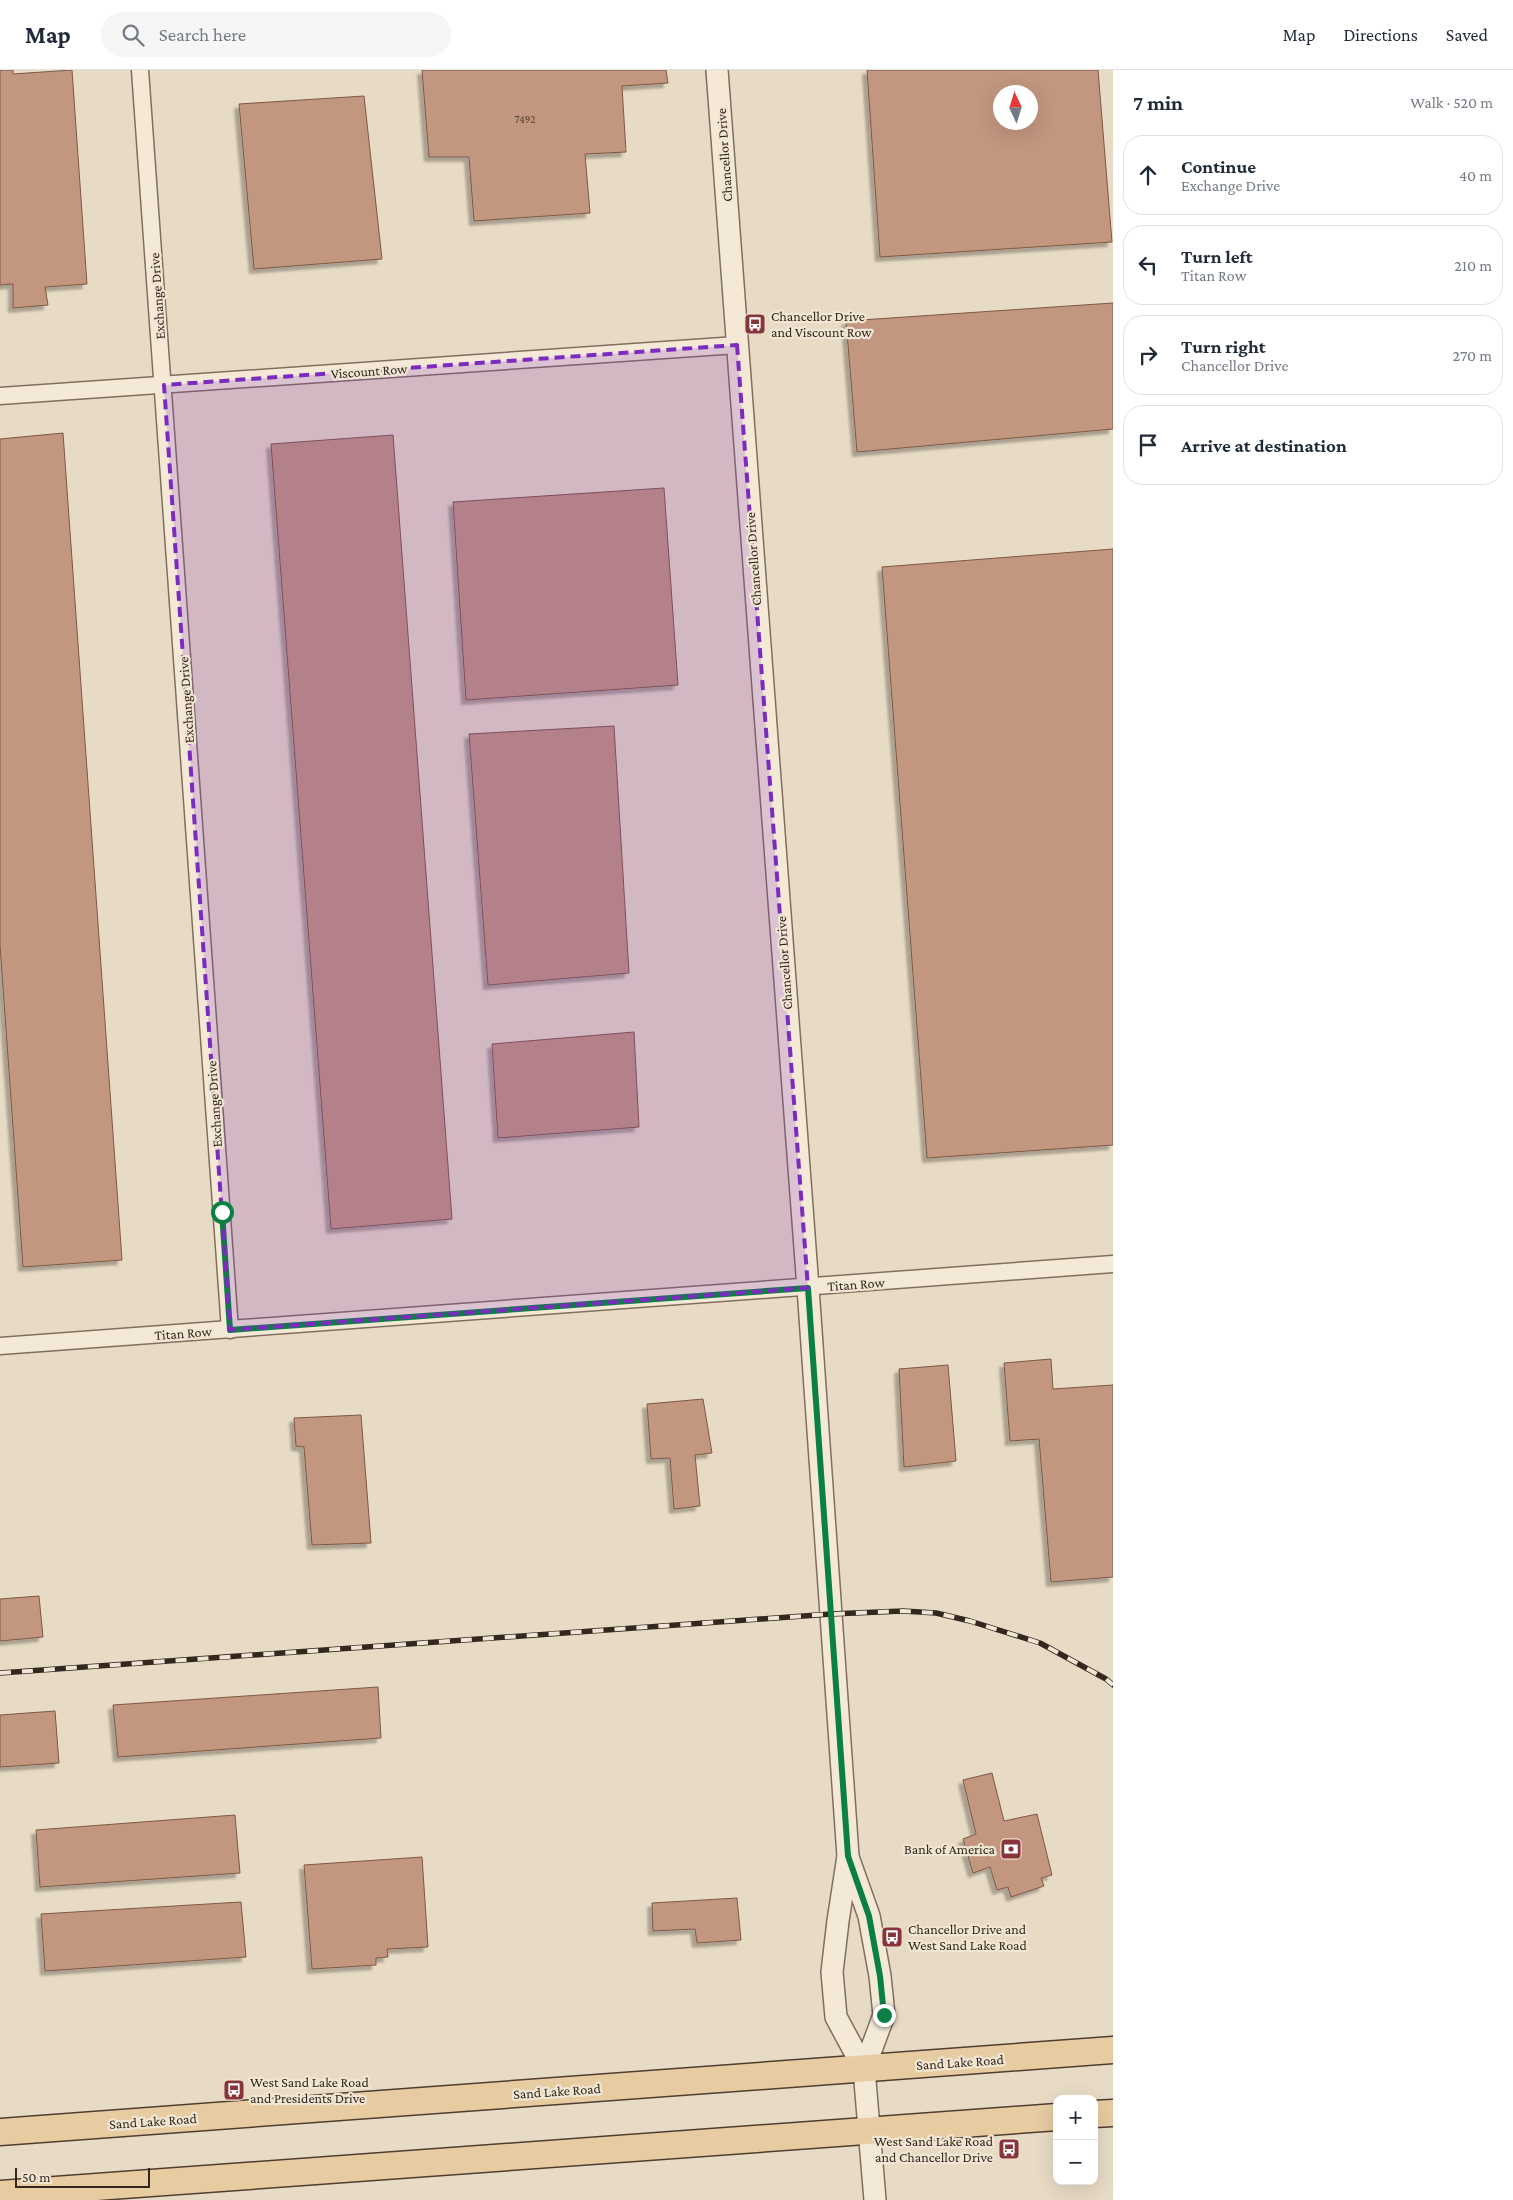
<!DOCTYPE html>
<html lang="en">
<head>
<meta charset="utf-8">
<style>
	body { margin:0; font-family:"Crimson Pro",serif; background:#f6f6f7; color:#1f2937 }
	.controls { position:absolute; right:15px; bottom:15px; display:grid; overflow:hidden; border-radius:10px; box-shadow:0 5px 20px #0002 }
	.controls button { width:45px; height:45px; display:grid; place-items:center; padding:0; border:0; border-bottom:1px solid #e0e1e3; background:#fff; color:#1f2937; font:25px sans-serif }
	.compass { position:absolute; left:993px; top:15px; width:45px; height:45px; border-radius:50%; background:#fff; box-shadow:0 5px 20px #0002; rotate:356deg }
	.scale { position:absolute; left:15px; bottom:12px; width:135px; box-sizing:border-box; padding-left:5px; border:2px solid #33271f; border-top:0; font-size:14px; line-height:18px; white-space:nowrap; color:#33271f; -webkit-text-stroke:4px #f1e6d3; paint-order:stroke }
	.stop { position:absolute; width:15px; height:15px; margin:-11px; border:4px solid #0b8043; border-radius:50%; background:#fff }
	.stop.end { background:#0b8043; border-color:#fff; box-shadow:0 1px 5px #0008 }
	.list { margin:0; padding:0; list-style:none }
	h2 { display:flex; justify-content:space-between; align-items:center; height:65px; margin:0; padding:0 20px; font-size:21px }
	h2 small { font-size:16px; font-weight:400; color:#747a83 }
	.list li { display:grid; grid-template-columns:32px 1fr auto; gap:15px; align-items:center; box-sizing:border-box; height:80px; margin:0 10px 10px; padding:0 10px; border:1px solid #e0e1e3; border-radius:20px }
	.list b { display:block; font-size:19px; white-space:nowrap }
	.list p { margin:0; font-size:16px; white-space:nowrap; color:#747a83 }
	.list em { font-size:16px; font-style:normal; color:#747a83 }
	.icon { flex:none; width:28px; height:28px; fill:none; stroke:currentColor; stroke-width:2; stroke-linecap:round; stroke-linejoin:round }
	.map { position:relative; flex:none; width:1113px; height:2130px; overflow:hidden }
	header { display:flex; align-items:center; gap:30px; box-sizing:border-box; height:70px; padding:0 25px; background:#fff; border-bottom:1px solid #e0e1e3 }
	header strong { font-size:24px }
	nav { display:flex; gap:28px; margin-inline-start:auto; font-size:18px }
	.search { width:350px; height:45px; background:#f6f6f7; display:flex; align-items:center; gap:12px; box-sizing:border-box; padding:0 18px; border-radius:28px; color:#747a83; font-size:19px }
	main { display:flex }
	aside { flex:1; background:#fff }
	.map>svg:first-child { display:block }
	.building { fill:#c2967f; stroke:#7d5846; fill-rule:evenodd; filter:url(#shadow) }
	.lines { fill:none; stroke-linecap:round; stroke-linejoin:round }
	.minor-casing { stroke:#816e5d; stroke-width:19 }
	.tertiary-casing { stroke:#816e5d; stroke-width:24 }
	.primary-casing { stroke:#4f3d31; stroke-width:29 }
	.minor { stroke:#f4e9d7; stroke-width:16 }
	.tertiary { stroke:#f4e9d7; stroke-width:21 }
	.primary { stroke:#e7cca1; stroke-width:26 }
	.rail-casing { stroke:#33271f; stroke-width:5.5 }
	.rail { stroke:#f1e6d3; stroke-width:4; stroke-dasharray:11; stroke-linecap:butt }
	.route { stroke:#0b8043; stroke-width:6 }
	.marked { fill:#7b2cbf; fill-opacity:0.2; stroke:#7b2cbf; stroke-width:4; stroke-dasharray:10 6; stroke-linejoin:round }
	.labels { text-anchor:middle; dominant-baseline:central; stroke-width:4.5; stroke-linejoin:round; paint-order:stroke }
	.number-label { font-size:11px; fill:#574337 }
	.street-label { font-size:14px; fill:#33271f; stroke:#f1e6d3 }
	.poi-label { font-size:14px; fill:#33271f; stroke:#f1e6d3; text-anchor:start }
</style>
</head>
<body>
<header>
<strong>Map</strong>
<div class="search"><svg class="icon" aria-label="search" viewBox="0 0 24 24"><circle cx="10" cy="10" r="6"/><path d="M15 15l6 6"/></svg>Search here</div>
<nav><a>Map</a><a>Directions</a><a>Saved</a></nav>
</header>
<main>
<div class="map">
<svg width="1113" height="2130" viewBox="0 0 1113 2130">
	<defs>
		<filter id="shadow"><feDropShadow dx="-4.5" dy="4.5" stdDeviation="1" flood-color="#0004"/></filter>
	</defs>
	<rect width="100%" height="100%" fill="#e8dbc5"/>
	<!-- building -->
	<g class="building">
		<path d="M 0,0 L 13,0 L 13,4 L 72,0 L 87,214 L 45,217 L 48,235 L 13,238 L 13,214 L 0,215 Z"/>
		<path d="M 422,0 L 666,0 L 668,13 L 622,16 L 626,82 L 585,84 L 590,143 L 474,151 L 469,87 L 429,87 Z"/>
		<path d="M 867,0 L 1098,0 L 1112,172 L 880,187 ZM 1000,22 L 1030,22 L 1030,52 L 1000,52 Z"/>
		<path d="M 364,26 L 382,189 L 254,199 L 239,34 Z"/>
		<path d="M 1113,233 L 1113,359 L 857,382 L 846,251 Z"/>
		<path d="M 63,363 L 122,1190 L 23,1197 L 0,875 L 0,369 Z"/>
		<path d="M 393,365 L 452,1149 L 331,1159 L 271,374 Z"/>
		<path d="M 664,418 L 678,615 L 466,630 L 453,432 Z"/>
		<path d="M 1113,479 L 1113,1075 L 927,1088 L 882,497 Z"/>
		<path d="M 614,656 L 629,903 L 488,915 L 469,664 Z"/>
		<path d="M 634,962 L 639,1057 L 498,1068 L 492,974 Z"/>
		<path d="M 1051,1289 L 1053,1319 L 1113,1315 L 1113,1507 L 1051,1512 L 1039,1369 L 1010,1371 L 1004,1293 Z"/>
		<path d="M 948,1295 L 956,1391 L 904,1397 L 899,1299 Z"/>
		<path d="M 703,1329 L 712,1383 L 695,1385 L 700,1436 L 674,1439 L 670,1388 L 651,1389 L 647,1334 Z"/>
		<path d="M 361,1345 L 371,1473 L 312,1475 L 304,1377 L 296,1376 L 294,1348 Z"/>
		<path d="M 39,1526 L 43,1567 L 0,1571 L 0,1529 Z"/>
		<path d="M 378,1617 L 381,1668 L 118,1687 L 113,1635 Z"/>
		<path d="M 55,1641 L 59,1693 L 0,1697 L 0,1645 Z"/>
		<path d="M 992,1703 L 1004,1751 L 1037,1744 L 1052,1805 L 1041,1808 L 1044,1816 L 1011,1827 L 1008,1817 L 997,1820 L 990,1797 L 973,1803 L 963,1769 L 976,1764 L 963,1710 Z"/>
		<path d="M 235,1745 L 240,1803 L 40,1817 L 36,1760 Z"/>
		<path d="M 422,1787 L 428,1877 L 387,1879 L 388,1887 L 376,1888 L 376,1895 L 312,1899 L 304,1795 Z"/>
		<path d="M 737,1828 L 741,1870 L 697,1873 L 695,1859 L 653,1861 L 652,1833 Z"/>
		<path d="M 241,1832 L 246,1887 L 45,1901 L 41,1844 Z"/>
	</g>
	<g class="lines">
		<!-- minor casing -->
		<g class="minor-casing">
			<g id="minor">
				<path d="M 140,0 L 230,1260"/>
				<path d="M 0,326 L 737,275"/>
				<path d="M 0,1276 L 1113,1194"/>
			</g>
		</g>
		<!-- tertiary casing -->
		<g class="tertiary-casing">
			<g id="tertiary">
				<path d="M 717,0 L 808,1218 L 848,1786 L 838,1851 L 832,1902 L 836,1947 L 864,1999 L 875,2130"/>
				<path d="M 848,1787 L 869,1846 L 880,1906 L 884,1945 L 864,1999"/>
			</g>
		</g>
		<!-- primary casing -->
		<g class="primary-casing">
			<g id="primary">
				<path d="M 1094,2044 L 1113,2043"/>
				<path d="M 0,2062 L 1113,1980"/>
				<path d="M 0,2124 L 1057,2047"/>
			</g>
		</g>
		<!-- minor -->
		<use href="#minor" class="minor"/>
		<!-- tertiary -->
		<use href="#tertiary" class="tertiary"/>
		<!-- primary -->
		<use href="#primary" class="primary"/>
		<!-- rail casing -->
		<g class="rail-casing">
			<path id="rail" d="M 0,1603 L 831,1544 L 903,1541 L 936,1543 L 970,1551 L 1040,1573 L 1106,1609 L 1113,1615"/>
		</g>
		<!-- rail -->
		<use href="#rail" class="rail"/>
	</g>
	<g class="lines">
		<!-- route -->
		<path class="route" d="M 222,1142 L 230,1260 L 808,1218 L 848,1786 L 869,1846 L 880,1906 L 884,1945"/>
	</g>
	<!-- marked area -->
	<path class="marked" d="M 737,275 L 808,1218 L 230,1260 L 164,315 Z"/>
	<!-- icons -->
	<defs>
		<g id="bus-square" transform="scale(1.125)"><rect x="-9" y="-9" width="18" height="18" rx="4" fill="#88343b" stroke="#f1e6d3"/><path d="M-5-6H5V4H4V6H2V4H-2V6H-4V4H-5ZM-3.5-4V0h7V-4ZM-3.5 1.2v1.5H-2V1.2ZM2 1.2v1.5H3.5V1.2Z" fill="#fff"/></g>
		<g id="bank-square" transform="scale(1.125)"><rect x="-9" y="-9" width="18" height="18" rx="4" fill="#88343b" stroke="#f1e6d3"/><path d="M-6-4H6V4H-6ZM0-2.3a2.3 2.3 0 1 0 0 4.6a2.3 2.3 0 1 0 0-4.6Z" fill="#fff"/></g>
	</defs>
	<g fill-rule="evenodd">
		<use href="#bus-square" x="755" y="254"/>
		<use href="#bank-square" x="1011" y="1779"/>
		<use href="#bus-square" x="892" y="1867"/>
		<use href="#bus-square" x="234" y="2020"/>
		<use href="#bus-square" x="1009" y="2079"/>
	</g>
	<g class="labels">
		<!-- number labels -->
		<g class="number-label">
			<text x="525" y="49">7492</text>
		</g>
		<!-- street labels -->
		<g class="street-label">
			<text transform="translate(724 85) rotate(-94)">Chancellor Drive</text>
			<text transform="translate(157 226) rotate(-94)">Exchange Drive</text>
			<text transform="translate(369 301) rotate(-4)">Viscount Row</text>
			<text transform="translate(753 489) rotate(-94)">Chancellor Drive</text>
			<text transform="translate(186 630) rotate(-94)">Exchange Drive</text>
			<text transform="translate(784 893) rotate(-94)">Chancellor Drive</text>
			<text transform="translate(214 1034) rotate(-94)">Exchange Drive</text>
			<text transform="translate(856 1214) rotate(-4)">Titan Row</text>
			<text transform="translate(183 1263) rotate(-4)">Titan Row</text>
			<text transform="translate(960 1992) rotate(-4)">Sand Lake Road</text>
			<text transform="translate(557 2021) rotate(-4)">Sand Lake Road</text>
			<text transform="translate(153 2051) rotate(-4)">Sand Lake Road</text>
		</g>
		<!-- poi labels -->
		<g class="poi-label">
			<text x="771" y="246">Chancellor Drive<tspan x="771" dy="16">and Viscount Row</tspan></text>
			<text x="995" y="1779" text-anchor="end">Bank of America</text>
			<text x="908" y="1859">Chancellor Drive and<tspan x="908" dy="16">West Sand Lake Road</tspan></text>
			<text x="250" y="2012">West Sand Lake Road<tspan x="250" dy="16">and Presidents Drive</tspan></text>
			<text x="993" y="2071" text-anchor="end">West Sand Lake Road<tspan x="993" dy="16">and Chancellor Drive</tspan></text>
		</g>
	</g>
</svg>
<div class="controls">
<button>+</button>
<button>−</button>
</div>
<svg class="compass" viewBox="-18 -18 36 36"><path d="M0-13l5 13h-10z" fill="#e53935"/><path d="M0 13l5-13h-10z" fill="#747a83"/></svg>
<div class="scale">50 m</div>
<div class="stop" style="left:222px;top:1142px"></div>
<div class="stop end" style="left:884px;top:1945px"></div>
</div>
<aside>
<h2>7 min<small>Walk · 520 m</small></h2>
<ul class="list">
<li><svg class="icon" aria-label="ahead" viewBox="0 0 24 24"><path d="M12 20V5M6 11l6-6 6 6"/></svg><div><b>Continue</b><p>Exchange Drive</p></div><em>40 m</em></li>
<li><svg class="icon" aria-label="left" viewBox="0 0 24 24"><path d="M17 20v-9H6M10 6l-5 5 5 5"/></svg><div><b>Turn left</b><p>Titan Row</p></div><em>210 m</em></li>
<li><svg class="icon" aria-label="right" viewBox="0 0 24 24"><path d="M7 20v-9h11M14 6l5 5-5 5"/></svg><div><b>Turn right</b><p>Chancellor Drive</p></div><em>270 m</em></li>
<li><svg class="icon" aria-label="arrive" viewBox="0 0 24 24"><path d="M6 21V4h12l-3 4 3 4H6"/></svg><div><b>Arrive at destination</b></div></li>
</ul>
</aside>
</main>
</body>
</html>
